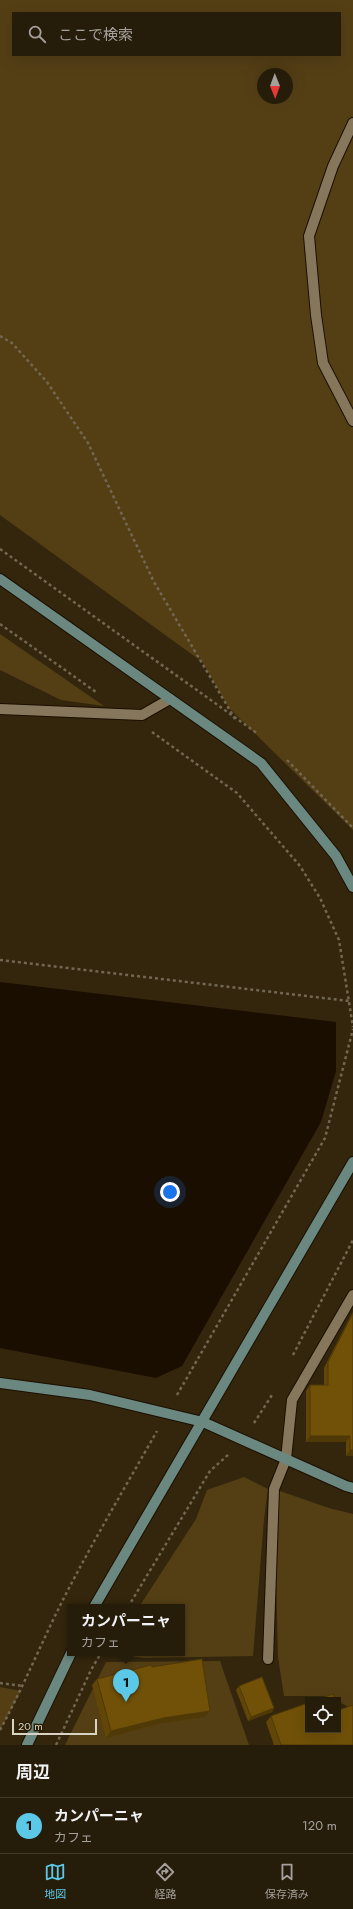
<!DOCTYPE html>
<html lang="ja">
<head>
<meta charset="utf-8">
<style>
	body { margin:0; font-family:Jost,"Noto Sans JP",sans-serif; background:#2e2513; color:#f1f3f6 }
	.controls { position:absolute; right:12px; bottom:12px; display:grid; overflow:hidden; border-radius:0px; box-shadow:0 4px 16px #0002 }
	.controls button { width:36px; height:36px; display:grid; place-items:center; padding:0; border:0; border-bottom:1px solid #423a2b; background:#261c0a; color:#f1f3f6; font:20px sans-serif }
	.compass { position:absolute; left:257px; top:68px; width:36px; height:36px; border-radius:50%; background:#261c0a; box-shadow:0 4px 16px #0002; rotate:179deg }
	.scale { position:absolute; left:12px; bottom:10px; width:85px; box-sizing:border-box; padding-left:4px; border:2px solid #dad2c3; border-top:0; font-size:11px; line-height:14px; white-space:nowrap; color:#dad2c3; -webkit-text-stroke:3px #291d04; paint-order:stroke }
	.you { position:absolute; left:170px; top:1192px; width:14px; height:14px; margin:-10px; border:3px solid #fff; border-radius:50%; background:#1a73e8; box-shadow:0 0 0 6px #1a73e833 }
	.badge { display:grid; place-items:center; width:26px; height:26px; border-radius:50%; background:#5bc8e7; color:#111; font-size:13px; font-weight:700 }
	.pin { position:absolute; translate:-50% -33px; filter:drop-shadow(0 1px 2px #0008) }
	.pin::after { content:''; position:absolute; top:21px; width:14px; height:12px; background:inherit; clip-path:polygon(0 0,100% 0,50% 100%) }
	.popup { position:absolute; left:67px; top:1604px; width:118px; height:52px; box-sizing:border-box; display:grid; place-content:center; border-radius:0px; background:#261c0a; filter:drop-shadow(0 1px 3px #0005); font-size:13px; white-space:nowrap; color:#a4a19c }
	.popup b { font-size:15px; color:#f1f3f6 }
	.popup::after { content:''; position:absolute; left:50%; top:100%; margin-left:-8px; border:8px solid transparent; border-top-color:#261c0a }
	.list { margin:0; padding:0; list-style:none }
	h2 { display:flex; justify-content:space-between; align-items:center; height:52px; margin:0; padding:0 16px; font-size:17px }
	h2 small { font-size:13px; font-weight:400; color:#a4a19c }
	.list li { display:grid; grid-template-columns:26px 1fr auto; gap:12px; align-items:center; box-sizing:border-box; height:56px; padding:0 16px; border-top:1px solid #423a2b }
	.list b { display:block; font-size:15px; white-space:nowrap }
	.list p { margin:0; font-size:13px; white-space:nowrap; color:#a4a19c }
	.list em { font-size:13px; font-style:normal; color:#a4a19c }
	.icon { flex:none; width:22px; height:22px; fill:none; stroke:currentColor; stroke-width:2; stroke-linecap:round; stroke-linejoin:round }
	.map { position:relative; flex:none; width:353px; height:1745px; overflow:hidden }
	.search { position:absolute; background:#261c0a; box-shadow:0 4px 16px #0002; left:12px; right:12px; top:12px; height:44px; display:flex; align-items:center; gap:10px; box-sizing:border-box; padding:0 14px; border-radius:0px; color:#a4a19c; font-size:15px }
	.sheet { height:108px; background:#261c0a }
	nav { display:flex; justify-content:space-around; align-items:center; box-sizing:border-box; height:56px; border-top:1px solid #423a2b; background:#261c0a; font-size:11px; color:#a4a19c }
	nav a { display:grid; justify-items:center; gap:2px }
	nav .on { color:#5bc8e7 }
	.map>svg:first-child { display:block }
	.green { fill:#543f15; fill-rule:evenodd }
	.water { fill:#1a0e00 }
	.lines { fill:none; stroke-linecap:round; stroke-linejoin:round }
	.street-casing { stroke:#1b0f00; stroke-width:12 }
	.secondary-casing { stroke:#1b0f00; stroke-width:12 }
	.path { stroke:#726752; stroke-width:2.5; stroke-dasharray:3 3; stroke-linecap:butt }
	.street { stroke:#86775c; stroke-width:10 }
	.secondary { stroke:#6a8880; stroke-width:10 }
	.wall { fill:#614607 }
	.shaded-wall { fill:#4f3906 }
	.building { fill:#715108; stroke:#4f3906 }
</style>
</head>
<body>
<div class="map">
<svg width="353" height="1745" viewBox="0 0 353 1745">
	<rect width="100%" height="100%" fill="#33260d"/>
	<!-- green -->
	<g class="green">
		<path d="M 0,0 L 353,0 L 353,830 L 229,708 L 196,651 L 201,661 L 0,515 ZM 13,13 L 340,13 L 340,55 L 13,55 ZM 263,74 L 287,74 L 287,98 L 263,98 Z"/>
		<path d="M 0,634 L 104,706 L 61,700 L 0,670 Z"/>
		<path d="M 244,1477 L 268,1489 L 264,1519 L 253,1656 L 144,1658 L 116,1654 L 182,1653 L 182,1607 L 139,1607 L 196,1519 L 207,1490 Z"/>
		<path d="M 274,1489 L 329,1508 L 353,1514 L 353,1706 L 350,1708 L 329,1696 L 284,1696 L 278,1657 Z"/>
		<path d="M 220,1661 L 249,1745 L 65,1745 L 106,1662 Z"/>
		<path d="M 0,1687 L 21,1691 L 0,1730 Z"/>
	</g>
	<!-- water -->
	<path class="water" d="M 0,982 L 336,1022 L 336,1071 L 321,1122 L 182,1366 L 156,1378 L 0,1348 Z"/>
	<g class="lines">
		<!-- street casing -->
		<g class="street-casing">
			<g id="street">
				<path d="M 353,123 L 333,166 L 309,236 L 316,315 L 323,363 L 353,421"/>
				<path d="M 0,709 L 142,715 L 170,699"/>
				<path d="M 268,1659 L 274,1489 L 286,1459 L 292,1400 L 353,1295"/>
			</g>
		</g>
		<!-- secondary casing -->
		<g class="secondary-casing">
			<g id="secondary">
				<path d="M 0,579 L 261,763 L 336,856 L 353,887"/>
				<path d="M 0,1383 L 90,1395 L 203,1422 L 346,1486 L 353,1488"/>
				<path d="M 94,1607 L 353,1162"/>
				<path d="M 27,1745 L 71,1653"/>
			</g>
		</g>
		<!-- path -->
		<g class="path">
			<path d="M 0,336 L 12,343 L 47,382 L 88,443 L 154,582 L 235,719"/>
			<path d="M 0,549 L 258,734"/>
			<path d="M 0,624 L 96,692"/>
			<path d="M 152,732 L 237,793 L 300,866 L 320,898 L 339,940 L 353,1027"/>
			<path d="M 287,760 L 353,828"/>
			<path d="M 0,960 L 349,1001"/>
			<path d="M 293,1355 L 353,1240"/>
			<path d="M 177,1395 L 325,1138 L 353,1029"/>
			<path d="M 254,1423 L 272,1395"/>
			<path d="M 128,1607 L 210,1471 L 229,1454"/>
			<path d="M 0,1683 L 23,1686"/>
			<path d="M 0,1730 C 25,1684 44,1636 68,1590 C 96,1536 127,1484 157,1431"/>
			<path d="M 56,1745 L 91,1670 L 101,1653"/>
		</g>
		<!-- street -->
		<use href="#street" class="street"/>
		<!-- secondary -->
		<use href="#secondary" class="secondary"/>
	</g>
	<!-- wall -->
	<g class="wall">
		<path d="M 353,1312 L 353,1456 L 346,1456 L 346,1442 L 306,1442 L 306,1391 L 310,1385 L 324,1385 L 324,1368 L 350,1317 Z"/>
		<path d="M 152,1667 L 205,1717 L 158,1724 L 106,1738 L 92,1685 L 97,1679 Z"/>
		<path d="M 239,1686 L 274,1708 L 272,1712 L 248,1721 L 236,1690 Z"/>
		<path d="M 271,1716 L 353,1745 L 274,1745 L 266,1722 Z"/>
	</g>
	<!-- shaded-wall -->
	<g class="shaded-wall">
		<path d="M 310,1436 L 350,1436 L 346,1442 L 306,1442 Z"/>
		<path d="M 350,1450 L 353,1450 L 353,1456 L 346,1456 Z"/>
		<path d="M 274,1708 L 272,1712 L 248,1721 L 251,1717 Z"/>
		<path d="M 210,1711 L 205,1717 L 158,1724 L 106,1738 L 111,1731 L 163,1718 Z"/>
	</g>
	<!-- building -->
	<g class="building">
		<path d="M 353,1313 L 353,1450 L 350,1450 L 350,1436 L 310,1436 L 310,1385 L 328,1385 L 328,1362 Z"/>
		<path d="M 202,1659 L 210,1711 L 163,1718 L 111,1731 L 97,1679 L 151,1665 L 152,1667 Z"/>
		<path d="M 262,1677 L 274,1708 L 251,1717 L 239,1686 Z"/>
		<path d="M 333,1694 L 335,1700 L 317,1700 Z"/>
		<path d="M 308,1703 L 308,1730 L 338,1730 L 338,1708 L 339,1710 L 353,1705 L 353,1745 L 281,1745 L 271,1716 Z"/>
	</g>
</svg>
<div class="controls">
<button><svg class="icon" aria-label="locate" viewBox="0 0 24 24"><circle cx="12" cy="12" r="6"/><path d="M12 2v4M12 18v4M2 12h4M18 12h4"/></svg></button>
</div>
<svg class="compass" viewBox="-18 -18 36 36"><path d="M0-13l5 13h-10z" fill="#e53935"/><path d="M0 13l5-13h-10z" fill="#a4a19c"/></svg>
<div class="scale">20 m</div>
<div class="you"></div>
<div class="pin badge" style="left:126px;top:1702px">1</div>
<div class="popup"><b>カンパーニャ</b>カフェ</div>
<div class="search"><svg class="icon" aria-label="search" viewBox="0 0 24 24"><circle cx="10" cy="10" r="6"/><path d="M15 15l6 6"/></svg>ここで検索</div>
</div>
<section class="sheet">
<h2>周辺<small></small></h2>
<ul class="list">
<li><span class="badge">1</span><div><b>カンパーニャ</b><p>カフェ</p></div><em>120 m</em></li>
</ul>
</section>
<nav>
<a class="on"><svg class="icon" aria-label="map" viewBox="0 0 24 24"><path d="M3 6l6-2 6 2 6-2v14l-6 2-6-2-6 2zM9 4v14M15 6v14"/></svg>地図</a>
<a><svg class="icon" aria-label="directions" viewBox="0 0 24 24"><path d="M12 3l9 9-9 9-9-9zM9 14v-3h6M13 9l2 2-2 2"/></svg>経路</a>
<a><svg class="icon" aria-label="saved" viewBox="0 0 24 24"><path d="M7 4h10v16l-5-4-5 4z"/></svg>保存済み</a>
</nav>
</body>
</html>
